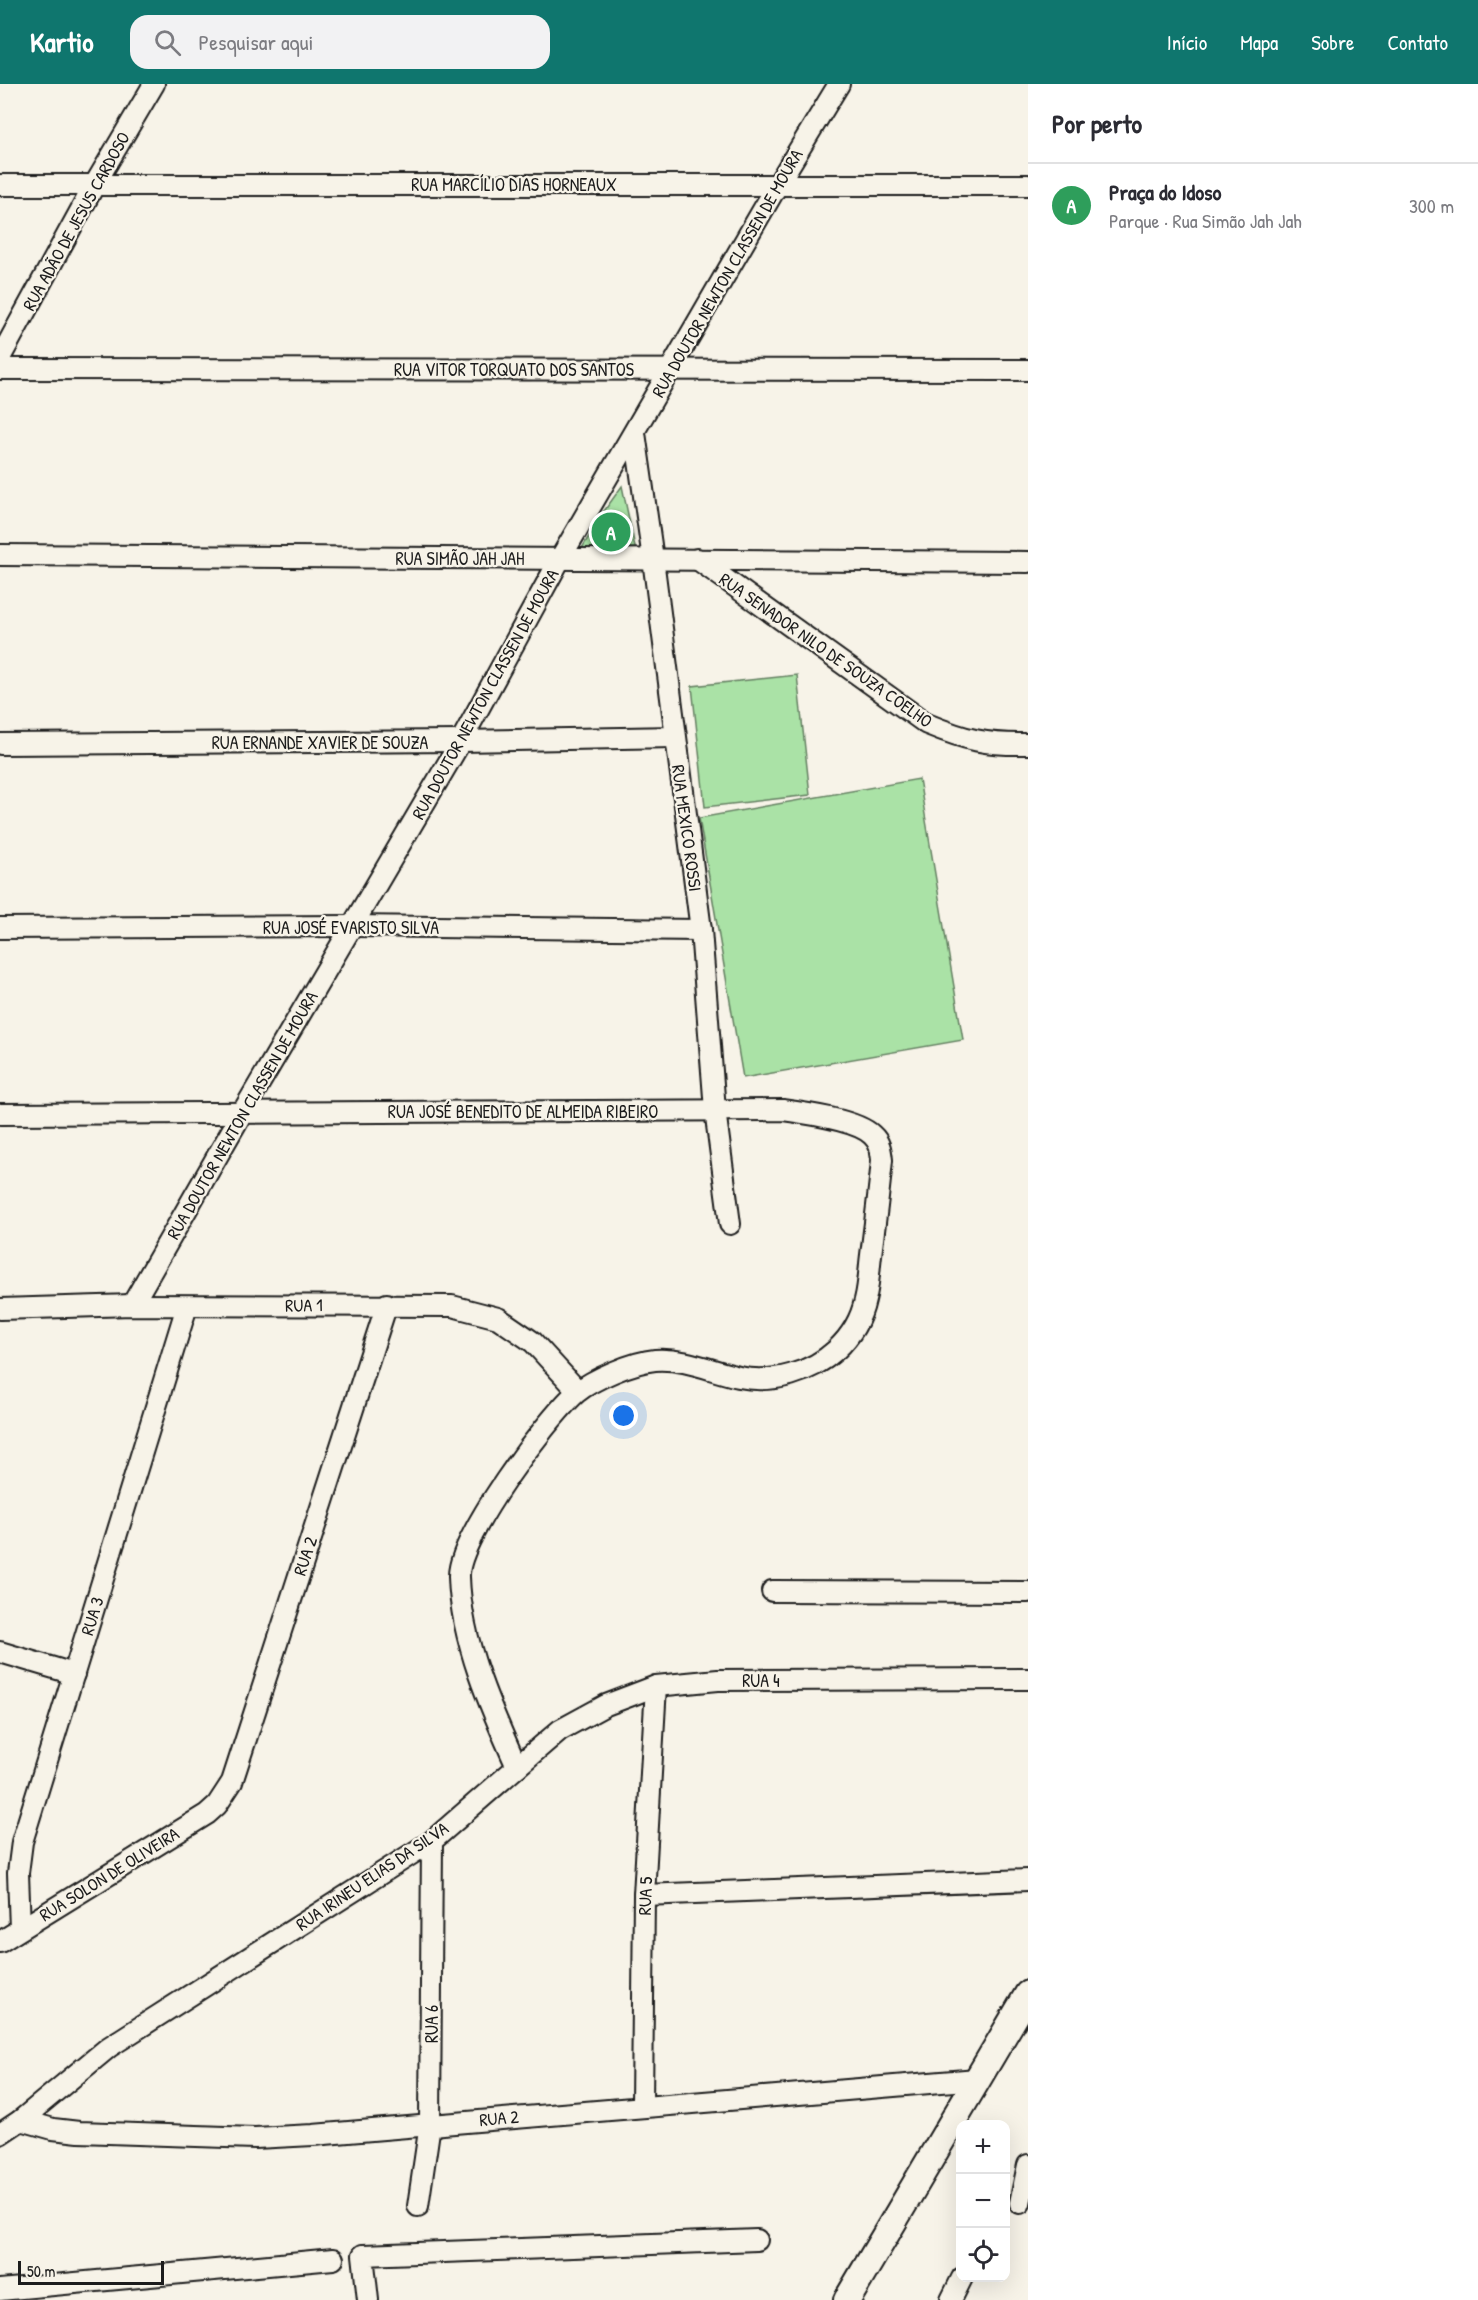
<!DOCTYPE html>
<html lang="pt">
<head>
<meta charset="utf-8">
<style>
	body { margin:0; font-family:"Patrick Hand",sans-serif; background:#f2f2f3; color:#2b2b33 }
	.controls { position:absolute; right:18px; bottom:18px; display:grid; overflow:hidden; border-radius:12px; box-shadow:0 6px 24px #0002 }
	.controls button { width:54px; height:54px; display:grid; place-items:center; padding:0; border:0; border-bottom:2px solid #e1e1e2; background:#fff; color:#2b2b33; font:30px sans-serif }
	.scale { position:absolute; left:18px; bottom:15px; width:146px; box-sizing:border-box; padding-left:6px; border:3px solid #1c1c1c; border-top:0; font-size:16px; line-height:21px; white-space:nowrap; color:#1c1c1c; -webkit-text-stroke:4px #f7f3e8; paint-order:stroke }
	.you { position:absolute; left:624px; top:1332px; width:21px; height:21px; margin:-15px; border:4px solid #fff; border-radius:50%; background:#1a73e8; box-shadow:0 0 0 9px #1a73e833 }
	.badge { display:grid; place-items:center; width:39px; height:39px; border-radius:50%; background:#0f766e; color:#fff; font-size:20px; font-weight:700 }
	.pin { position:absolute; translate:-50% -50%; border:3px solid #fff; box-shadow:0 2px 6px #0006 }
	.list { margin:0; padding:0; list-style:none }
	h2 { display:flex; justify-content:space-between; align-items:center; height:78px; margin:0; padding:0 24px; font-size:26px }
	h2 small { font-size:20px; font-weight:400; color:#7c7c81 }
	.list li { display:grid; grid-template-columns:39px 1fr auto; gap:18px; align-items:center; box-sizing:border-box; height:84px; padding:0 24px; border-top:2px solid #e1e1e2 }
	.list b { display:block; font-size:22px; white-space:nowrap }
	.list p { margin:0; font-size:20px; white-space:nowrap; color:#7c7c81 }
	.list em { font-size:20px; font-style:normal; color:#7c7c81 }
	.icon { flex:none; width:33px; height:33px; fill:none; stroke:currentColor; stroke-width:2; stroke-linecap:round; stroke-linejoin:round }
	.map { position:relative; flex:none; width:1028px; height:2216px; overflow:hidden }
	header { display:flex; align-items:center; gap:36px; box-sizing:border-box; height:84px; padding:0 30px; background:#0f766e; color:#fff }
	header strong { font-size:28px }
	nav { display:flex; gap:33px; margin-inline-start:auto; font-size:21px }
	.search { width:420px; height:54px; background:#f2f2f3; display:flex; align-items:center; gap:15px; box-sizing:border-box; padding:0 21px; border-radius:18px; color:#7c7c81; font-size:22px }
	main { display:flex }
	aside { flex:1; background:#fff }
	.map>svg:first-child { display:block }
	.green { fill:#aae2a6; stroke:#637f61; stroke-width:1.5 }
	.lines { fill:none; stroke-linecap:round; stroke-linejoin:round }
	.minor-casing { stroke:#1c1c1c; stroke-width:24 }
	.major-casing { stroke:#1c1c1c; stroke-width:30 }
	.minor { stroke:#f7f3e8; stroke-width:20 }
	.major { stroke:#f7f3e8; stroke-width:26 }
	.labels { text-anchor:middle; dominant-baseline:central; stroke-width:4.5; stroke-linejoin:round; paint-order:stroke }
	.street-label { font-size:18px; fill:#1c1c1c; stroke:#f7f3e8 }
</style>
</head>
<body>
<header>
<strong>Kartio</strong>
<div class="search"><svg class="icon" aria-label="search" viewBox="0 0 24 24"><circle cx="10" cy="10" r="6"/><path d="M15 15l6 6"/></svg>Pesquisar aqui</div>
<nav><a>Início</a><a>Mapa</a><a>Sobre</a><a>Contato</a></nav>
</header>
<main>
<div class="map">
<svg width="1028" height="2216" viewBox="0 0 1028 2216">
	<rect width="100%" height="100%" fill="#f7f3e8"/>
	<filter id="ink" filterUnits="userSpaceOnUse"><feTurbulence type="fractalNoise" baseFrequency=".0167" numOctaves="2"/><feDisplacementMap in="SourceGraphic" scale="12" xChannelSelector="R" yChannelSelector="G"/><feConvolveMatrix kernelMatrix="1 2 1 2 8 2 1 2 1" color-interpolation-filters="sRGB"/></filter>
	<g filter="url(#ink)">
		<!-- green -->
		<g class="green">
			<path d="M 622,402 L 636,468 L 581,466 L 602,430 Z"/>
			<path d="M 797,591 L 810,711 L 705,723 L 692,602 Z"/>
			<path d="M 919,695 L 963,956 L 743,994 L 699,734 Z"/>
		</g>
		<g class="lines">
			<!-- minor casing -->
			<g class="minor-casing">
				<g id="minor">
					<path d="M 0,101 L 1028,101"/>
					<path d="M 0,274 L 95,100 L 154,0"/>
					<path d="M 0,285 L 1028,286"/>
					<path d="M 635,349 L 653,475 L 701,846 L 715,1026 L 730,1140"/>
					<path d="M 0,471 L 1028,478"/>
					<path d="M 697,475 L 927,640 C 966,656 986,661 1028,660"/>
					<path d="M 0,660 L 461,657 L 675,653"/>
					<path d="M 0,844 L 353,842 L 701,846"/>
					<path d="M 0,1030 L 783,1026 C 805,1029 857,1036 872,1051 C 880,1058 881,1067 882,1076 C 879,1108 875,1139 871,1171 C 869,1186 869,1201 865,1216 C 861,1235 850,1253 836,1266 C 811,1289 773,1300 739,1293 C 711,1287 685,1274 655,1276 C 633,1278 593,1295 576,1309 C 546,1336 457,1454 459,1493 C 461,1558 491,1625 517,1683 L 432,1757 L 109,1963 L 21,2036 L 0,2050"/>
					<path d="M 132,1221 L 242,1029 L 461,657 L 560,475 L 778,100 L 839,0"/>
					<path d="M 0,1225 L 132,1221 L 452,1222 L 498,1234 L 533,1258 L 578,1307"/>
					<path d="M 772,1507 L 1028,1508"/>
					<path d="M 0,1568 L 74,1590"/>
					<path d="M 517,1683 L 560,1646 L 606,1621 L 656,1602 L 718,1596 L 1028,1595"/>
					<path d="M 644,1811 L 1028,1796"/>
					<path d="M 20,1845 L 18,1789 L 22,1758 L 187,1222"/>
					<path d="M 0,1858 L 207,1730 L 217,1721 L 232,1698 L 387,1220"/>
					<path d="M 642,2022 L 644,1811 L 656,1602"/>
					<path d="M 21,2036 L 53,2045 L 79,2048 L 255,2054 L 313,2051 L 977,1995"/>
					<path d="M 1020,2119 L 1028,2081"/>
					<path d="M 418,2122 L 430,2040 L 432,1757"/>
					<path d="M 0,2206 L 333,2175"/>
					<path d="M 368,2216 L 363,2171 L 757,2156"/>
					<path d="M 951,2216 L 962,2194"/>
				</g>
			</g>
			<!-- major casing -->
			<g class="major-casing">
				<path id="major" d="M 847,2216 L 1028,1910"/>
			</g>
			<!-- minor -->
			<use href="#minor" class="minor"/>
			<!-- major -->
			<use href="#major" class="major"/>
		</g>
	</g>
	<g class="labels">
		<!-- street labels -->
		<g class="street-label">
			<text x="514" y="100">RUA MARCÍLIO DIAS HORNEAUX</text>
			<text transform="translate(76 137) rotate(-61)">RUA ADÃO DE JESUS CARDOSO</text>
			<text transform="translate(727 189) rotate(-60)">RUA DOUTOR NEWTON CLASSEN DE MOURA</text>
			<text x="514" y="285">RUA VITOR TORQUATO DOS SANTOS</text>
			<text x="460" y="474">RUA SIMÃO JAH JAH</text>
			<text transform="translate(826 566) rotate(35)">RUA SENADOR NILO DE SOUZA COELHO</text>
			<text transform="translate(485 610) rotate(-61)">RUA DOUTOR NEWTON CLASSEN DE MOURA</text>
			<text x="320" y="658">RUA ERNANDE XAVIER DE SOUZA</text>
			<text transform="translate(687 744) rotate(82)">RUA MEXICO ROSSI</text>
			<text x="351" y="843">RUA JOSÉ EVARISTO SILVA</text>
			<text x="523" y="1027">RUA JOSÉ BENEDITO DE ALMEIDA RIBEIRO</text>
			<text transform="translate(242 1031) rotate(-60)">RUA DOUTOR NEWTON CLASSEN DE MOURA</text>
			<text transform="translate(304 1221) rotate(-1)">RUA 1</text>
			<text transform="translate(305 1472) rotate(-72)">RUA 2</text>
			<text transform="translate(92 1532) rotate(-73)">RUA 3</text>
			<text x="761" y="1596">RUA 4</text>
			<text transform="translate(109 1790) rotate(-32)">RUA SOLON DE OLIVEIRA</text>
			<text transform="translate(372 1792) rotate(-34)">RUA IRINEU ELIAS DA SILVA</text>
			<text transform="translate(645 1812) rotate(-88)">RUA 5</text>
			<text transform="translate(431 1940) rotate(-90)">RUA 6</text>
			<text transform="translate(499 2034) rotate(-5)">RUA 2</text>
		</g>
	</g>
</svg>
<div class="controls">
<button>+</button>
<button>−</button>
<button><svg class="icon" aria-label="locate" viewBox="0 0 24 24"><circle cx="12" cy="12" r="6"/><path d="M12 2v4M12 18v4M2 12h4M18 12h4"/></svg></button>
</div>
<div class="scale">50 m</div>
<div class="you"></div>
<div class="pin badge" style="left:611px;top:448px;background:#2e9e5b">A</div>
</div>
<aside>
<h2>Por perto<small></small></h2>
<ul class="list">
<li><span class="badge" style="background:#2e9e5b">A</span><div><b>Praça do Idoso</b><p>Parque · Rua Simão Jah Jah</p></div><em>300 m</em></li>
</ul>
</aside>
</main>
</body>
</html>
